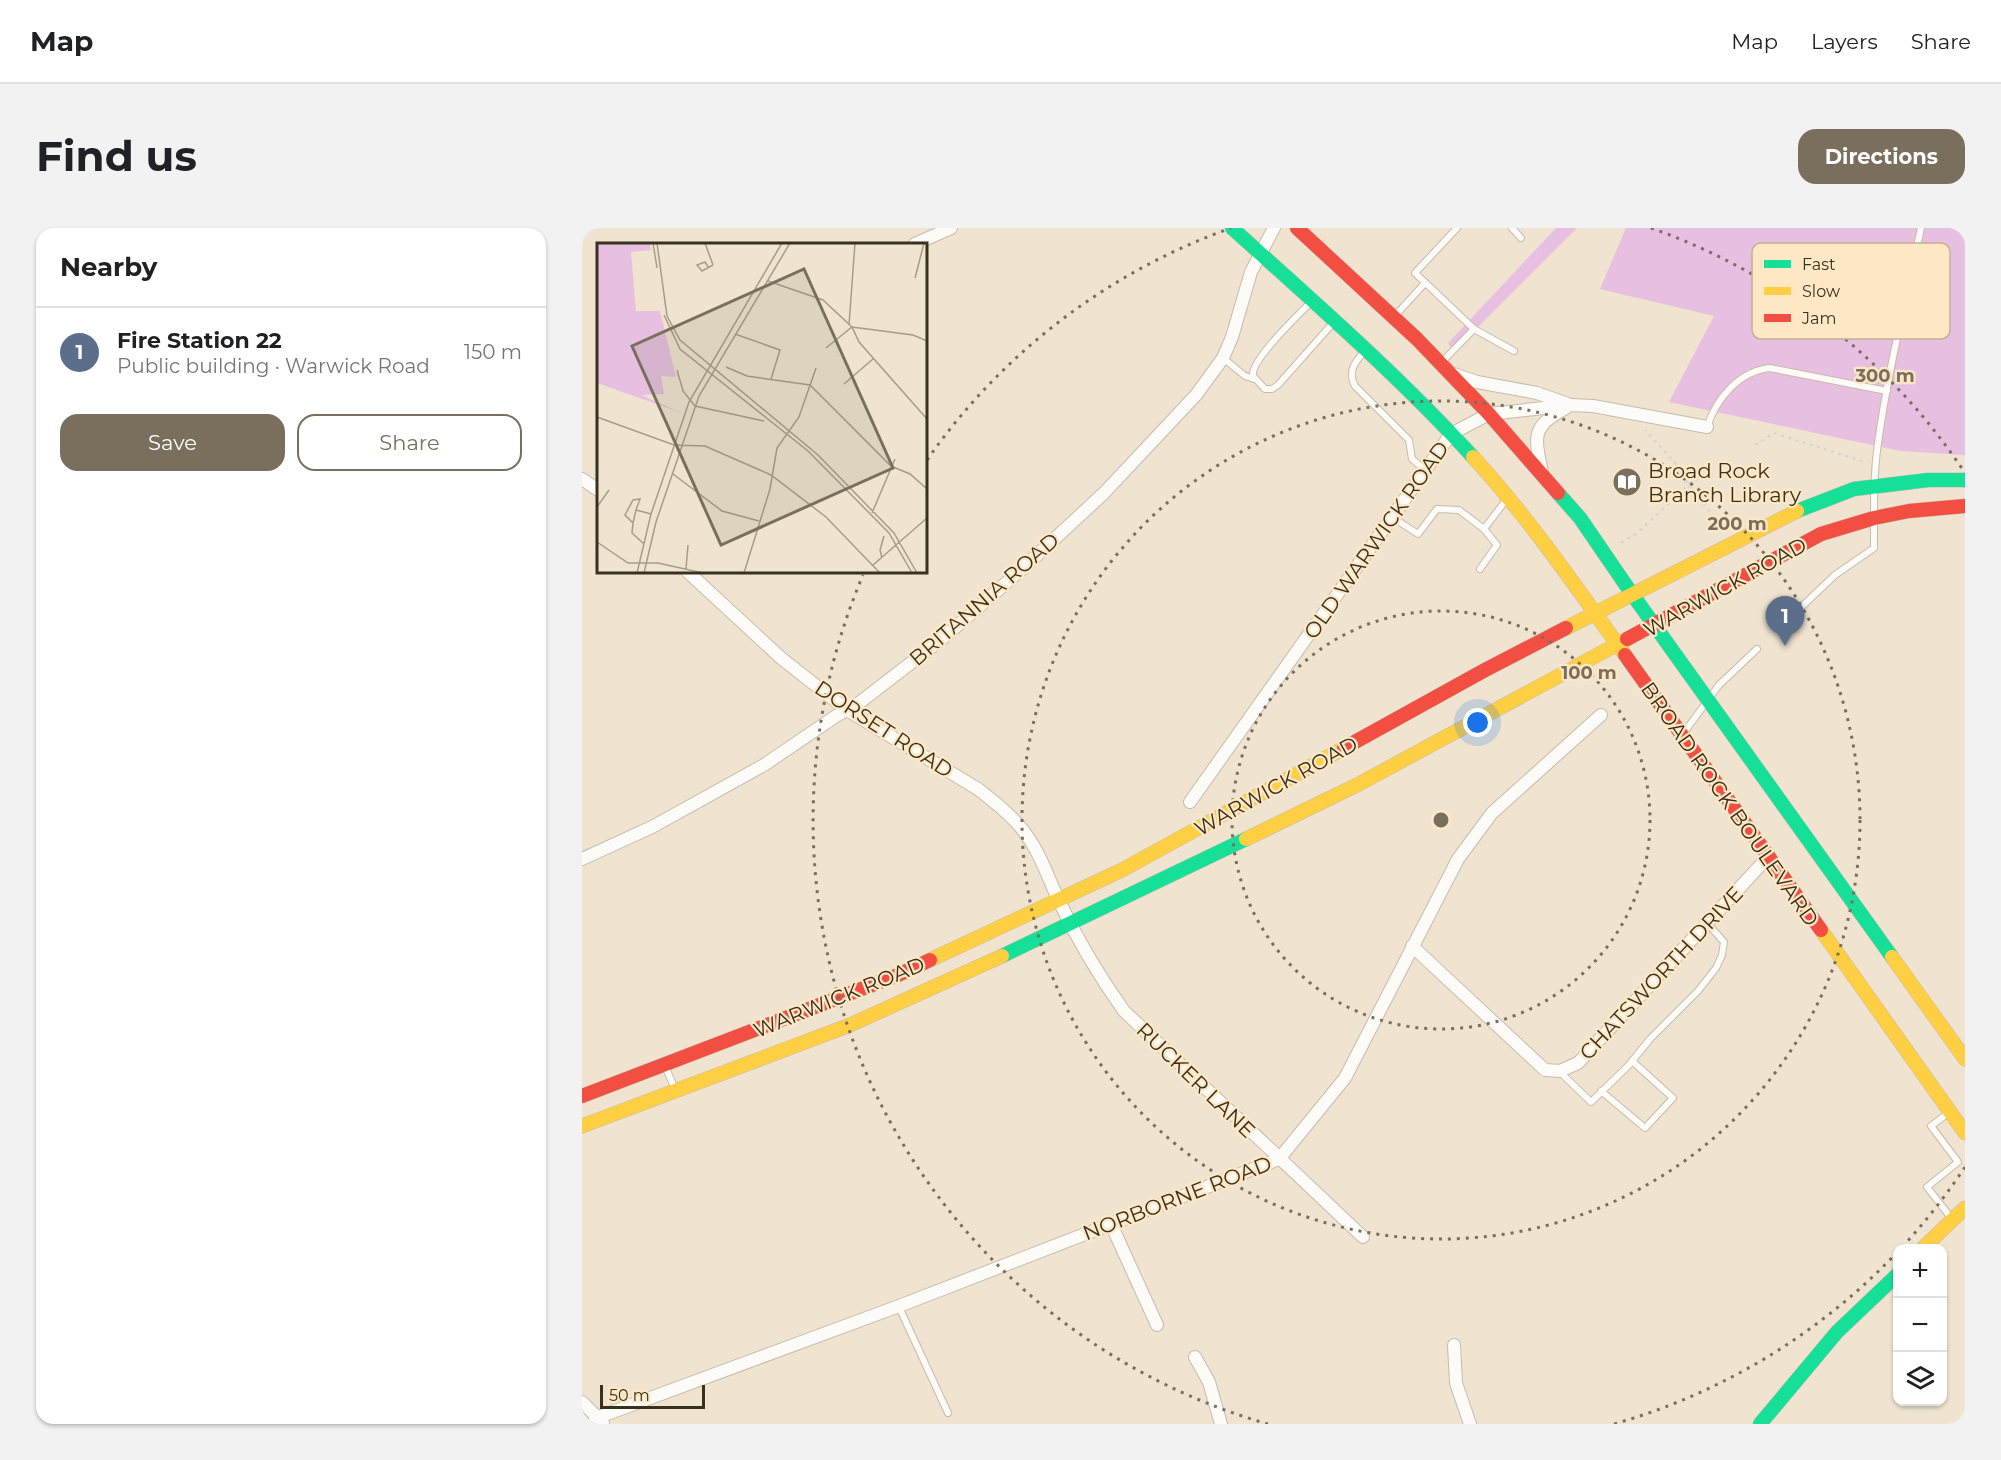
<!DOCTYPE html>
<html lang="en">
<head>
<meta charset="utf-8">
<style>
	body { margin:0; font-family:Montserrat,sans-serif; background:#f2f2f2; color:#202124 }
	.controls { position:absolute; right:18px; bottom:18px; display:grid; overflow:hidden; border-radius:12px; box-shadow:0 2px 4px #0004 }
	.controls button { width:54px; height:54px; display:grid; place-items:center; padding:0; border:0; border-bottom:2px solid #e0e0e0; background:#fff; color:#202124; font:30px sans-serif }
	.scale { position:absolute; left:18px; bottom:15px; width:105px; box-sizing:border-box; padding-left:6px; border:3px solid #3a301e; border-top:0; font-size:16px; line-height:21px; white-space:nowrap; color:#3a301e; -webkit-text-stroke:4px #fde7c4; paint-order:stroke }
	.you { position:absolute; left:896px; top:495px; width:21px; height:21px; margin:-15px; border:4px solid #fff; border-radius:50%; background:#1a73e8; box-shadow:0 0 0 9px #1a73e833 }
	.badge { display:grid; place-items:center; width:39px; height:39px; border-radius:50%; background:#7a6f5d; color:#fff; font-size:20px; font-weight:700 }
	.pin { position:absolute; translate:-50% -50px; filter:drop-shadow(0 2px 3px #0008) }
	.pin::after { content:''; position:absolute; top:32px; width:21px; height:18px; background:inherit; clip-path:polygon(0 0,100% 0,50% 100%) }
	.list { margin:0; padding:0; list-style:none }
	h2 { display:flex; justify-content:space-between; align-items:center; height:78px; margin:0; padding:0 24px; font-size:26px }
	h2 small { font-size:20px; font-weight:400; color:#757577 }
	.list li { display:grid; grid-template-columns:39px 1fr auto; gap:18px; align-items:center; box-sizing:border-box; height:90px; padding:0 24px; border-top:2px solid #e0e0e0 }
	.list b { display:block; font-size:22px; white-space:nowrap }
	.list p { margin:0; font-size:20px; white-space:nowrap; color:#757577 }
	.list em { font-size:20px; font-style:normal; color:#757577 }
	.actions { display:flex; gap:12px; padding:18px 24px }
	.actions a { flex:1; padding:14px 0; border:2px solid #7a6f5d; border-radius:18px; text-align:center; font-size:21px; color:#7a6f5d }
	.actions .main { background:#7a6f5d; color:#fff }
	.icon { flex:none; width:33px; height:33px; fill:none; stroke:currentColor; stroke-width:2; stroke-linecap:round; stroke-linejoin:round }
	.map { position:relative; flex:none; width:1383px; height:1196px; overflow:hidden; border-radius:18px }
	header { display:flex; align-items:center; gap:36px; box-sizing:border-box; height:84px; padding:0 30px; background:#fff; border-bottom:2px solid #e0e0e0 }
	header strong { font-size:28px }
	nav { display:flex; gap:33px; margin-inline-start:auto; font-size:21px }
	.intro { display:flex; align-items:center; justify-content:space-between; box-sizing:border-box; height:144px; padding:0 36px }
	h1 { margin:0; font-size:42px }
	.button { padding:15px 27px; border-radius:18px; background:#7a6f5d; color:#fff; font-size:21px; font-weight:700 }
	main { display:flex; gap:36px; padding:0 36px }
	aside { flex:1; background:#fff; border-radius:18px; box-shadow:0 2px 4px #0004 }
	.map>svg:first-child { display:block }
	.green { fill:#e6bfe1 }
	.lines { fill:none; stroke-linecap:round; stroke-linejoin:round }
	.lane-casing { stroke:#c6bbaa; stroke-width:8 }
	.street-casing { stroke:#c6bbaa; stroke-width:14 }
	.fast-casing { stroke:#c6bbaa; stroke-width:15 }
	.slow-casing { stroke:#c6bbaa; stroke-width:15 }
	.jam-casing { stroke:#c6bbaa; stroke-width:15 }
	.path { stroke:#d6d2cd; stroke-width:2; stroke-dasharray:3 4.5; stroke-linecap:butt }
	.lane { stroke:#fdfbf8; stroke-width:6 }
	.street { stroke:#fdfbf8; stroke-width:12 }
	.fast { stroke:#16e098; stroke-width:14 }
	.slow { stroke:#ffcf43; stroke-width:14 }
	.jam { stroke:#f24e42; stroke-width:14 }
	.ring { fill:none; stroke:#7a6f5d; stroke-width:3; stroke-dasharray:3 6 }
	.labels { text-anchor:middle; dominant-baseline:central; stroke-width:4.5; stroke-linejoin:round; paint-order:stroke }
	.poi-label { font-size:21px; fill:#3a301e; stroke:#fde7c4; text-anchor:start }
	.street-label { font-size:21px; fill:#3a301e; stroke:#fde7c4 }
	.inset-road { fill:none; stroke:#a79c89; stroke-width:1.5 }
	.view { fill:#7a6f5d; fill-opacity:0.15; stroke:#7a6f5d; stroke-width:3 }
	.inset-edge { fill:none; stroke:#3a301e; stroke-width:3 }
	.key { fill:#fde7c4; stroke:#c2b092; stroke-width:1.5 }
	.key-label { font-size:16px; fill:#3a301e }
	.centre { fill:#7a6f5d; stroke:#fde7c4; stroke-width:3 }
	.ring-label { font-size:18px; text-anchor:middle; font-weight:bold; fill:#7a6f5d; stroke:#fde7c4; stroke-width:4.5; stroke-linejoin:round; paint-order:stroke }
</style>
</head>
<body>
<header>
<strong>Map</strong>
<nav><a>Map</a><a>Layers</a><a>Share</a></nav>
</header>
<div class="intro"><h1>Find us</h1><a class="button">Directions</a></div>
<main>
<aside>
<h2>Nearby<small></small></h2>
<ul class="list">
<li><span class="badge" style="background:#5c6f8a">1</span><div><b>Fire Station 22</b><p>Public building · Warwick Road</p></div><em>150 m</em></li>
</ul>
<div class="actions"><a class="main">Save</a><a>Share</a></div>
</aside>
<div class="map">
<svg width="1383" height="1196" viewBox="0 0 1383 1196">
	<rect width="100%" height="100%" fill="#f0e4d1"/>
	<!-- green -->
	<g class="green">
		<path d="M 974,0 L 995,0 L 871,124 L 866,115 Z"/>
		<path d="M 1044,0 L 1383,0 L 1383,227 L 1318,223 L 1087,174 L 1132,88 L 1018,61 Z"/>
	</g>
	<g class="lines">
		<!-- lane casing -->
		<g class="lane-casing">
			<g id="lane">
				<path d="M 930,0 L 939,10"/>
				<path d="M 729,74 C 716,87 668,133 671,148 L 683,161 L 690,161 L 696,157 L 751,95"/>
				<path d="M 812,89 L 843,55"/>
				<path d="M 892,101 L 932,123"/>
				<path d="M 782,124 C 773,134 765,144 773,158 L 827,212 L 830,231 L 843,242"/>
				<path d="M 641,130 L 663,148 L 672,151"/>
				<path d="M 859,135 L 892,101 L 833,45 L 875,0"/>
				<path d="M 1125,199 C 1134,171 1157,143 1188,140 L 1305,163"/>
				<path d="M 810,289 L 836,306 L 855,281 L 877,282 L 902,301"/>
				<path d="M 898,341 L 915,317 L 902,301 L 924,272"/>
				<path d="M 1212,386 L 1253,347 L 1292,320 C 1292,285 1291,250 1296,215 C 1306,143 1324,71 1339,0"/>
				<path d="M 1101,506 L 1137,457 L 1175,421"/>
				<path d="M 83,838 L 93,861"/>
				<path d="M 978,844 L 1009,874 L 1046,838 L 1068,811 L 1116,763 L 1134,740 L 1140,727 L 1142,714 L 1125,695"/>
				<path d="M 1019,863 L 1063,900 L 1091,870 L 1050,833"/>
				<path d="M 1365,886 L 1349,898 L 1376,934 L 1345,959 L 1370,991"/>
				<path d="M 317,1079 L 366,1185"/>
			</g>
		</g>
		<!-- street casing -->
		<g class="street-casing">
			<g id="street">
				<path d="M 333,16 L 369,0"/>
				<path d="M 872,146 L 895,154 L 955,165 L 986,176"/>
				<path d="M 960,244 C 953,209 948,199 984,180"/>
				<path d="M 0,251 L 16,262"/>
				<path d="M 106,344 L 199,430 L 265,482 L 396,561 C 412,574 431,588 443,605 C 458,625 466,649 476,671 C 495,711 517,748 542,783 L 781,1009"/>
				<path d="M 608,574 L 869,206 L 907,186 L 989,177 L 1011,178 L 1125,199"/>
				<path d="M 0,631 L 70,599 L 182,537 L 254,488 L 277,475 L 360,411 L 440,341 L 522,265 L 614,167 L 641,130 L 650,109 L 669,44 L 692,0"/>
				<path d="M 830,718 L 963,842 L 978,843 L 996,835 L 1186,629"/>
				<path d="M 529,996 L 575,1097"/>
				<path d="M 872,1117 L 874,1155 L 888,1196"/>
				<path d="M 613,1129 L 627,1154 L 639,1196"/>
				<path d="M 0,1174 L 21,1195"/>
				<path d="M 10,1196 L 17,1189 L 317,1078 L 697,931 L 763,850 L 876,631 L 910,585 L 1019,487"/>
			</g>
		</g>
		<!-- fast casing -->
		<g class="fast-casing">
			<g id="fast">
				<path d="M 650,0 C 732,74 816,147 891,229"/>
				<path d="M 976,265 L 998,290 L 1050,366 L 1310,729"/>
				<path d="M 1215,283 L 1272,261 L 1346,252 L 1383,252"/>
				<path d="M 420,728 L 664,611"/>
				<path d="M 1178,1196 L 1255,1104 L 1316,1046"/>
			</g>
		</g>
		<!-- slow casing -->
		<g class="slow-casing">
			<g id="slow">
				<path d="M 891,229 C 947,290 994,359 1043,427"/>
				<path d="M 984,400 L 1215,283"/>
				<path d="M 664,611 L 775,557 L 1045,411"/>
				<path d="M 1239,702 L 1383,905"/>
				<path d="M 1310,729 L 1383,831"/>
				<path d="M 348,732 L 540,642 L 762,520"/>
				<path d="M 0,898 L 268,797 L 420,728"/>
				<path d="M 1341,1020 L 1383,980"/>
			</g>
		</g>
		<!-- jam casing -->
		<g class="jam-casing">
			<g id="jam">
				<path d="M 715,0 L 835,111 L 907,186 L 976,265"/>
				<path d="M 1045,411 L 1239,306 L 1292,290 L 1327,283 L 1383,278"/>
				<path d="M 1043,427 L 1239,702"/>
				<path d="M 762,520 L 903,442 L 984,400"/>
				<path d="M 0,868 L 316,747 L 348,732"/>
			</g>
		</g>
		<!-- path -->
		<g class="path">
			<path d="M 1173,217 L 1192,205 L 1280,233"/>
			<path d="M 1130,245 L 1105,256 L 1140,298"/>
			<path d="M 1039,315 L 1054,306 L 1103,261 L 1105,250 L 1102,245 L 1063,202"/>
		</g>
		<!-- lane -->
		<use href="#lane" class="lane"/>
		<!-- street -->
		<use href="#street" class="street"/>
		<!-- fast -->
		<use href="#fast" class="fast"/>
		<!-- slow -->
		<use href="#slow" class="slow"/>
		<!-- jam -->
		<use href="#jam" class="jam"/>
	</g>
	<!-- distance rings -->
	<g class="ring">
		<circle cx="859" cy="592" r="209"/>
		<circle cx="859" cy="592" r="419"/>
		<path d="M1383 939A628 628 0 0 1 1032 1196M686 1196A628 628 0 0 1 281 347M345 232A628 628 0 0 1 649 0M1069 0A628 628 0 0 1 1383 245"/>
	</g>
	<!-- icons -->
	<defs>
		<g id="library-disc" transform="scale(1.5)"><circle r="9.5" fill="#7a6f5d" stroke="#fde7c4"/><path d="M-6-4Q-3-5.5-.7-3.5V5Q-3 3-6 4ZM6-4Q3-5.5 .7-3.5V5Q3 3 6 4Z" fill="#fff"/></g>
	</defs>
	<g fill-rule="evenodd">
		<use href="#library-disc" x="1045" y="254"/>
	</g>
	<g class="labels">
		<!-- poi labels -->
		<g class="poi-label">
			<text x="1066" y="242">Broad Rock<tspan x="1066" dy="24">Branch Library</tspan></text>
		</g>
		<!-- street labels -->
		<g class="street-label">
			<text transform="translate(794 312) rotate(-55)">OLD WARWICK ROAD</text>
			<text transform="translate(1143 359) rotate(-29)">WARWICK ROAD</text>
			<text transform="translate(402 371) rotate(-41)">BRITANNIA ROAD</text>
			<text transform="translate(302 501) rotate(33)">DORSET ROAD</text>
			<text transform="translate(694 558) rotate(-29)">WARWICK ROAD</text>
			<text transform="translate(1148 576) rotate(55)">BROAD ROCK BOULEVARD</text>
			<text transform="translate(1079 745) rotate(-47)">CHATSWORTH DRIVE</text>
			<text transform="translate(257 769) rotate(-22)">WARWICK ROAD</text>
			<text transform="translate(614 852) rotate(44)">RUCKER LANE</text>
			<text transform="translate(595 970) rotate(-21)">NORBORNE ROAD</text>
		</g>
	</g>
	<!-- overview -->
	<g transform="translate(15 15)">
		<rect width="330" height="330" fill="#f0e4d1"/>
		<path d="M 53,0 L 54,7 L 34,9 L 39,68 L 63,68 L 79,134 L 64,133 L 67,151 L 44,152 L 85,170 L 0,140 L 0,0 Z" fill="#e6bfe1"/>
		<path class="inset-road" d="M 56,0 L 60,25M 60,0 L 70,73 L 83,97 L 221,212 L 297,290 L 320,330M 108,0 L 116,22M 112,25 L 108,19 L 100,22 L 105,28 L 116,22M 318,35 L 327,0M 171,38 L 226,57 L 255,84 L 316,92 L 330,98M 67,72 L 83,106 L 211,208 L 292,290 L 315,330M 252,82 L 258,0M 138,91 L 183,107 L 174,136M 229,105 L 255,84 L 262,99 L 330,176M 129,124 L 150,133 L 213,142 L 294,223 L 313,231 L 330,246M 80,127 L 86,148 L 98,163 L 167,178M 247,141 L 276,116M 0,174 L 77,202 L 108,203 L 174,232 L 229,274 L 283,330M 76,231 L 125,268 L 162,278M 0,264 L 12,247M 39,267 L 36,280 L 28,272 L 36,257 L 43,256 L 39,267 L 54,271M 275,270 L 298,216M 36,280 L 35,290 L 47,301M 0,299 L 31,320 L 61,320 L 106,330M 285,315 L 283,307 L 287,293M 276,322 L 330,275M 89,326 L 91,302M 40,330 L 54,271 L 92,159 L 185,0M 47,330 L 59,279 L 102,153 L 193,0M 147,330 L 173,246 L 180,205 L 202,174 L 219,125"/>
		<path class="view" d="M 207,26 L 296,225 L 124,302 L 35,103 Z"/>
		<rect width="330" height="330" class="inset-edge"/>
	</g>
	<!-- legend -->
	<rect x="1170" y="15" width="198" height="96" rx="9" class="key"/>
	<rect x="1182" y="32" width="27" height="8" fill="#16e098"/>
	<rect x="1182" y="59" width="27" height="8" fill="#ffcf43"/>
	<rect x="1182" y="86" width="27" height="8" fill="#f24e42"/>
	<g class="key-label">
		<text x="1220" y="42">Fast</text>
		<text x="1220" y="69">Slow</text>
		<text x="1220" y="96">Jam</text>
	</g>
	<circle cx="859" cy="592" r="9" class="centre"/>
	<g class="ring-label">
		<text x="1303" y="154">300 m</text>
		<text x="1155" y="302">200 m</text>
		<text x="1007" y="451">100 m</text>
	</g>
</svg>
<div class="controls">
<button>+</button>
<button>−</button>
<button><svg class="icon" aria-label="layers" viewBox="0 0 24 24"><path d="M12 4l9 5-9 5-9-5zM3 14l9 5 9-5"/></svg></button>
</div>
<div class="scale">50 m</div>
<div class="you"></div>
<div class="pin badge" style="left:1203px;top:418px;background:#5c6f8a">1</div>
</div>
</main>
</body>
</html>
